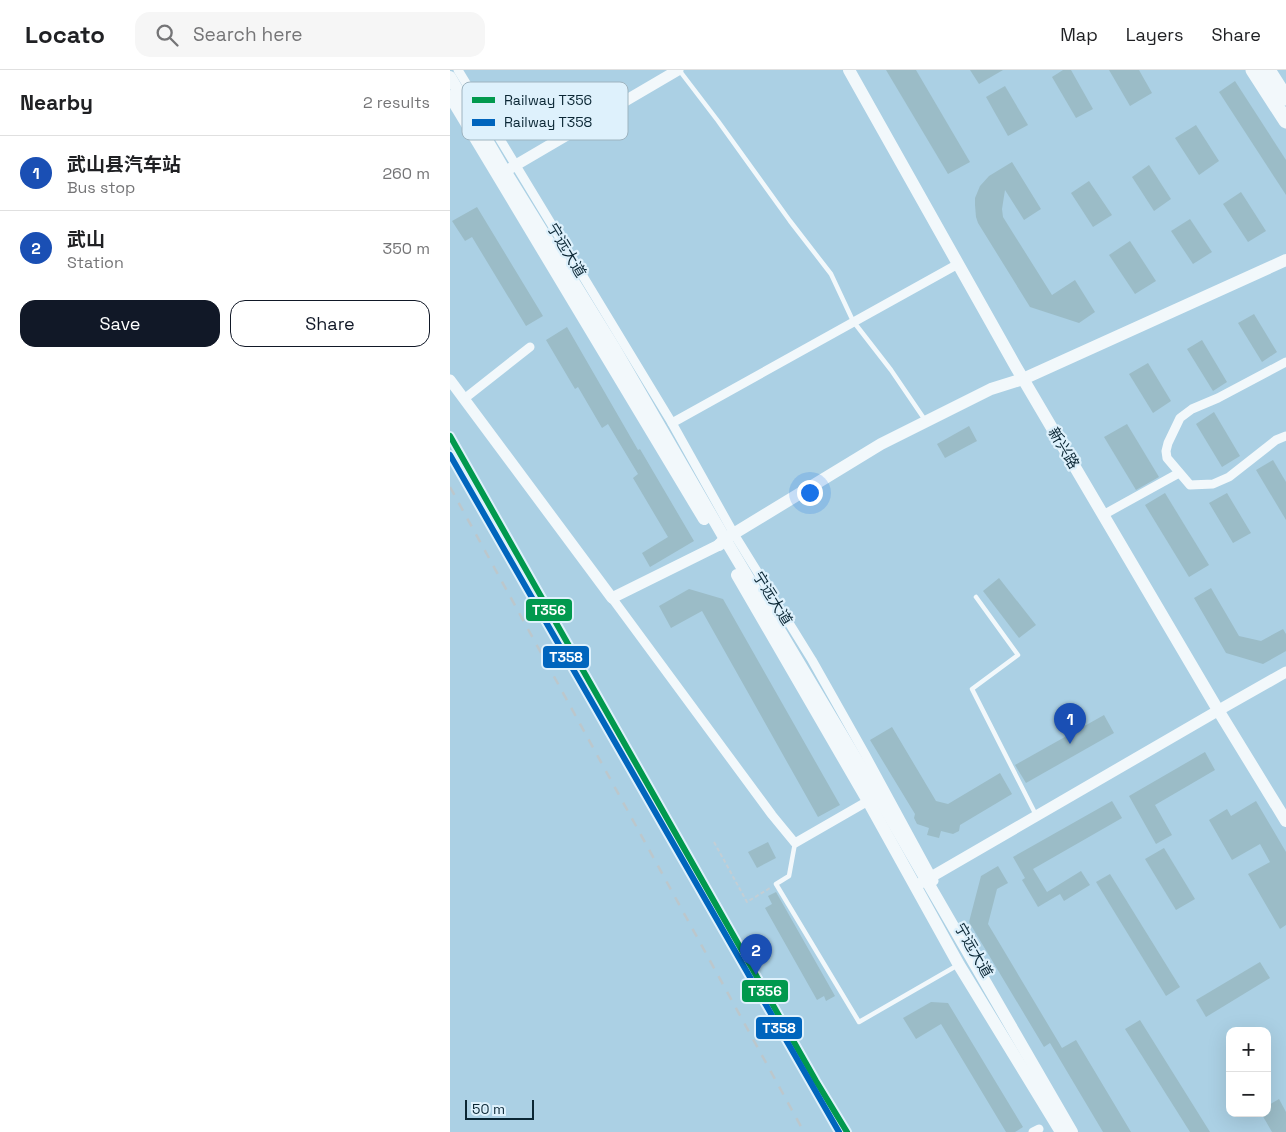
<!DOCTYPE html>
<html lang="en">
<head>
<meta charset="utf-8">
<style>
	body { margin:0; font-family:"Space Grotesk","Noto Sans SC",sans-serif; background:#f6f6f6; color:#202124 }
	.controls { position:absolute; right:15px; bottom:15px; display:grid; overflow:hidden; border-radius:10px; box-shadow:0 5px 20px #0002 }
	.controls button { width:45px; height:45px; display:grid; place-items:center; padding:0; border:0; border-bottom:1px solid #e0e0e0; background:#fff; color:#202124; font:25px sans-serif }
	.scale { position:absolute; left:15px; bottom:12px; width:69px; box-sizing:border-box; padding-left:5px; border:2px solid #0a2634; border-top:0; font-size:14px; line-height:18px; white-space:nowrap; color:#0a2634; -webkit-text-stroke:4px #def1fc; paint-order:stroke }
	.you { position:absolute; left:359px; top:422px; width:18px; height:18px; margin:-12px; border:4px solid #fff; border-radius:50%; background:#1a73e8; box-shadow:0 0 0 8px #1a73e833 }
	.badge { display:grid; place-items:center; width:32px; height:32px; border-radius:50%; background:#111827; color:#fff; font-size:16px; font-weight:700 }
	.pin { position:absolute; translate:-50% -41px; filter:drop-shadow(0 1px 2px #0008) }
	.pin::after { content:''; position:absolute; top:26px; width:18px; height:15px; background:inherit; clip-path:polygon(0 0,100% 0,50% 100%) }
	.list { margin:0; padding:0; list-style:none }
	h2 { display:flex; justify-content:space-between; align-items:center; height:65px; margin:0; padding:0 20px; font-size:21px }
	h2 small { font-size:16px; font-weight:400; color:#757577 }
	.list li { display:grid; grid-template-columns:32px 1fr auto; gap:15px; align-items:center; box-sizing:border-box; height:75px; padding:0 20px; border-top:1px solid #e0e0e0 }
	.list b { display:block; font-size:19px; white-space:nowrap }
	.list p { margin:0; font-size:16px; white-space:nowrap; color:#757577 }
	.list em { font-size:16px; font-style:normal; color:#757577 }
	.actions { display:flex; gap:10px; padding:15px 20px }
	.actions a { flex:1; padding:11px 0; border:1px solid #111827; border-radius:15px; text-align:center; font-size:18px; color:#111827 }
	.actions .main { background:#111827; color:#fff }
	.icon { flex:none; width:28px; height:28px; fill:none; stroke:currentColor; stroke-width:2; stroke-linecap:round; stroke-linejoin:round }
	.map { position:relative; flex:none; width:836px; height:1062px; overflow:hidden }
	header { display:flex; align-items:center; gap:30px; box-sizing:border-box; height:70px; padding:0 25px; background:#fff; border-bottom:1px solid #e0e0e0 }
	header strong { font-size:24px }
	nav { display:flex; gap:28px; margin-inline-start:auto; font-size:18px }
	.search { width:350px; height:45px; background:#f6f6f6; display:flex; align-items:center; gap:12px; box-sizing:border-box; padding:0 18px; border-radius:15px; color:#757577; font-size:19px }
	main { display:flex }
	aside { flex:1; background:#fff }
	.map>svg:first-child { display:block }
	.building { fill:#9bbcc7 }
	.lines { fill:none; stroke-linecap:round; stroke-linejoin:round }
	.path { stroke:#c3ced5; stroke-width:2; stroke-dasharray:4 2.5; stroke-linecap:butt }
	.service { stroke:#f2f8fb; stroke-width:4.5 }
	.minor { stroke:#f2f8fb; stroke-width:9 }
	.tertiary { stroke:#f2f8fb; stroke-width:11 }
	.secondary { stroke:#f2f8fb; stroke-width:12 }
	.primary { stroke:#f2f8fb; stroke-width:15 }
	.rail { stroke:#bcc7cc; stroke-width:2.5; stroke-dasharray:9 9; stroke-linecap:butt }
	.rail-1-casing { stroke:#def1fc; stroke-width:10 }
	.rail-2-casing { stroke:#def1fc; stroke-width:10 }
	.rail-1 { stroke:#01994e; stroke-width:6 }
	.rail-2 { stroke:#0065bd; stroke-width:6 }
	.labels { text-anchor:middle; dominant-baseline:central; stroke-width:4.5; stroke-linejoin:round; paint-order:stroke }
	.street-label { font-size:15px; fill:#0a2634; stroke:#def1fc }
	.key { fill:#def1fc; stroke:#9eb4c0; stroke-width:1 }
	.key-label { font-size:14px; fill:#0a2634 }
	.line-badge { stroke:#def1fc; stroke-width:2 }
	.badge-label { font-size:14px; text-anchor:middle; font-weight:bold; fill:#fff }
</style>
</head>
<body>
<header>
<strong>Locato</strong>
<div class="search"><svg class="icon" aria-label="search" viewBox="0 0 24 24"><circle cx="10" cy="10" r="6"/><path d="M15 15l6 6"/></svg>Search here</div>
<nav><a>Map</a><a>Layers</a><a>Share</a></nav>
</header>
<main>
<aside>
<h2>Nearby<small>2 results</small></h2>
<ul class="list">
<li><span class="badge" style="background:#1a4fb4">1</span><div><b>武山县汽车站</b><p>Bus stop</p></div><em>260 m</em></li>
<li><span class="badge" style="background:#1a4fb4">2</span><div><b>武山</b><p>Station</p></div><em>350 m</em></li>
</ul>
<div class="actions"><a class="main">Save</a><a>Share</a></div>
</aside>
<div class="map">
<svg width="836" height="1062" viewBox="0 0 836 1062">
	<rect width="100%" height="100%" fill="#abd0e4"/>
	<!-- building -->
	<g class="building">
		<path d="M 436,0 L 466,0 L 520,92 L 498,104 Z"/>
		<path d="M 520,0 L 553,0 L 529,14 Z"/>
		<path d="M 613,0 L 621,0 L 643,39 L 626,48 L 602,7 Z"/>
		<path d="M 659,0 L 689,0 L 702,23 L 680,36 Z"/>
		<path d="M 785,11 L 836,90 L 836,125 L 769,22 Z"/>
		<path d="M 555,16 L 578,55 L 558,66 L 536,27 Z"/>
		<path d="M 746,55 L 769,91 L 749,105 L 725,68 Z"/>
		<path d="M 562,92 L 591,139 L 574,150 L 555,120 L 552,139 L 553,147 L 602,225 L 625,210 L 645,242 L 629,253 L 580,237 L 528,153 L 526,147 L 525,135 L 525,128 L 530,116 L 539,106 Z"/>
		<path d="M 699,95 L 721,129 L 704,141 L 682,107 Z"/>
		<path d="M 639,111 L 662,145 L 643,157 L 621,123 Z"/>
		<path d="M 791,122 L 816,161 L 798,172 L 773,134 Z"/>
		<path d="M 27,137 L 93,246 L 76,256 L 22,167 L 15,171 L 2,151 Z"/>
		<path d="M 740,149 L 762,182 L 743,194 L 721,161 Z"/>
		<path d="M 680,171 L 706,211 L 685,224 L 659,185 Z"/>
		<path d="M 804,244 L 827,282 L 812,292 L 788,253 Z"/>
		<path d="M 117,257 L 188,380 L 190,379 L 244,471 L 200,497 L 192,483 L 218,467 L 183,408 L 188,404 L 158,354 L 152,358 L 128,317 L 125,319 L 96,270 Z"/>
		<path d="M 752,270 L 777,312 L 763,321 L 737,279 Z"/>
		<path d="M 698,293 L 721,331 L 703,343 L 679,304 Z"/>
		<path d="M 764,342 L 790,386 L 772,397 L 746,354 Z"/>
		<path d="M 677,354 L 709,407 L 686,420 L 654,367 Z"/>
		<path d="M 519,356 L 527,371 L 495,388 L 487,374 Z"/>
		<path d="M 823,390 L 836,412 L 836,450 L 806,400 Z"/>
		<path d="M 715,423 L 759,495 L 739,507 L 695,435 Z"/>
		<path d="M 777,423 L 801,463 L 783,473 L 759,433 Z"/>
		<path d="M 549,508 L 586,555 L 569,568 L 533,521 Z"/>
		<path d="M 761,518 L 789,566 L 811,571 L 833,559 L 836,564 L 836,581 L 813,594 L 776,583 L 744,528 Z"/>
		<path d="M 239,519 L 273,529 L 390,735 L 368,747 L 252,541 L 221,558 L 209,536 Z"/>
		<path d="M 654,645 L 664,663 L 576,713 L 565,695 Z"/>
		<path d="M 442,657 L 486,731 L 498,734 L 550,703 L 562,724 L 510,755 L 509,761 L 503,764 L 491,761 L 489,768 L 477,765 L 479,758 L 467,754 L 464,748 L 465,744 L 420,670 Z"/>
		<path d="M 755,682 L 765,700 L 705,735 L 722,765 L 706,774 L 679,726 Z"/>
		<path d="M 662,731 L 672,748 L 583,799 L 597,822 L 631,801 L 640,815 L 614,831 L 610,824 L 588,837 L 572,810 L 575,808 L 563,787 Z"/>
		<path d="M 806,731 L 836,782 L 836,855 L 830,859 L 798,804 L 820,792 L 810,774 L 782,790 L 759,750 L 777,739 L 781,746 Z"/>
		<path d="M 318,772 L 326,788 L 307,798 L 298,782 Z"/>
		<path d="M 714,778 L 745,829 L 726,840 L 695,789 Z"/>
		<path d="M 548,796 L 558,813 L 547,819 L 538,854 L 612,978 L 626,970 L 681,1062 L 653,1062 L 600,973 L 594,977 L 519,852 L 531,806 Z"/>
		<path d="M 660,804 L 730,917 L 716,926 L 646,812 Z"/>
		<path d="M 326,822 L 385,926 L 376,931 L 374,926 L 367,930 L 315,838 L 322,834 L 318,826 Z"/>
		<path d="M 810,892 L 820,908 L 756,947 L 746,930 Z"/>
		<path d="M 481,932 L 498,933 L 573,1057 L 565,1062 L 556,1062 L 491,954 L 466,969 L 453,948 Z"/>
		<path d="M 690,950 L 760,1062 L 740,1062 L 675,959 Z"/>
		<path d="M 829,1029 L 836,1042 L 836,1062 L 822,1062 L 811,1043 L 817,1043 L 817,1036 Z"/>
	</g>
	<g class="lines">
		<!-- path -->
		<path class="path" d="M 264,772 L 297,832 L 320,818"/>
		<!-- service -->
		<g class="service">
			<path d="M 229,0 L 268,51 L 340,151 L 381,204 L 403,251 L 441,300 L 475,350"/>
			<path d="M 526,527 L 568,585 L 522,619 L 586,745"/>
			<path d="M 345,773 L 339,806 L 326,814 L 409,952 L 508,895"/>
		</g>
		<!-- minor -->
		<g class="minor">
			<path d="M 8,0 L 222,353 L 284,464 L 362,590 L 415,684 L 484,811"/>
			<path d="M 836,292 L 768,328 L 742,339 L 730,348 L 718,373 L 716,381 L 717,388 L 740,415 L 763,414 L 779,407 L 826,370 L 836,366"/>
			<path d="M 14,329 L 80,277"/>
			<path d="M 222,353 L 508,194"/>
			<path d="M 653,445 L 729,403"/>
			<path d="M 162,528 L 322,745 L 345,773 L 418,731"/>
			<path d="M 583,1062 L 589,1059"/>
		</g>
		<!-- tertiary -->
		<g class="tertiary">
			<path d="M 49,105 L 228,0"/>
			<path d="M 0,310 L 162,528 L 269,475"/>
			<path d="M 469,814 L 776,636 L 836,602"/>
		</g>
		<!-- secondary -->
		<g class="secondary">
			<path d="M 399,0 L 566,297 L 768,640 L 836,751"/>
			<path d="M 0,7 L 55,101 L 165,279 L 275,469 L 411,697 L 622,1062"/>
			<path d="M 0,26 L 254,449"/>
			<path d="M 269,475 L 275,469 L 431,374 L 541,319 L 573,309 L 836,190"/>
			<path d="M 287,505 L 418,731 L 509,895 L 611,1062"/>
		</g>
		<!-- primary -->
		<g class="primary">
			<path d="M 803,0 L 836,51"/>
			<path d="M 818,0 L 836,28"/>
		</g>
		<!-- rail -->
		<path class="rail" d="M 0,417 L 354,1062"/>
		<!-- rail-1 casing -->
		<g class="rail-1-casing">
			<path id="rail-1" d="M 0,366 L 366,1011 L 397,1062"/>
		</g>
		<!-- rail-2 casing -->
		<g class="rail-2-casing">
			<path id="rail-2" d="M 0,385 L 389,1062"/>
		</g>
		<!-- rail-1 -->
		<use href="#rail-1" class="rail-1"/>
		<!-- rail-2 -->
		<use href="#rail-2" class="rail-2"/>
	</g>
	<g class="labels">
		<!-- street labels -->
		<g class="street-label">
			<text transform="translate(117 180) rotate(59)">宁远大道</text>
			<text transform="translate(614 378) rotate(59)">新兴路</text>
			<text transform="translate(323 528) rotate(58)">宁远大道</text>
			<text transform="translate(524 880) rotate(60)">宁远大道</text>
		</g>
	</g>
	<!-- legend -->
	<rect x="12" y="12" width="166" height="58" rx="8" class="key"/>
	<rect x="22" y="27" width="23" height="6" fill="#01994e"/>
	<rect x="22" y="49" width="23" height="7" fill="#0065bd"/>
	<g class="key-label">
		<text x="54" y="35">Railway T356</text>
		<text x="54" y="57">Railway T358</text>
	</g>
	<g class="line-badge">
		<rect x="75" y="528" width="48" height="24" rx="5" fill="#01994e"/>
		<rect x="92" y="575" width="48" height="24" rx="5" fill="#0065bd"/>
		<rect x="291" y="909" width="48" height="24" rx="5" fill="#01994e"/>
		<rect x="305" y="946" width="48" height="24" rx="5" fill="#0065bd"/>
	</g>
	<g class="badge-label">
		<text x="99" y="545">T356</text>
		<text x="116" y="592">T358</text>
		<text x="315" y="926">T356</text>
		<text x="329" y="963">T358</text>
	</g>
</svg>
<div class="controls">
<button>+</button>
<button>−</button>
</div>
<div class="scale">50 m</div>
<div class="you"></div>
<div class="pin badge" style="left:620px;top:674px;background:#1a4fb4">1</div>
<div class="pin badge" style="left:306px;top:905px;background:#1a4fb4">2</div>
</div>
</main>
</body>
</html>
